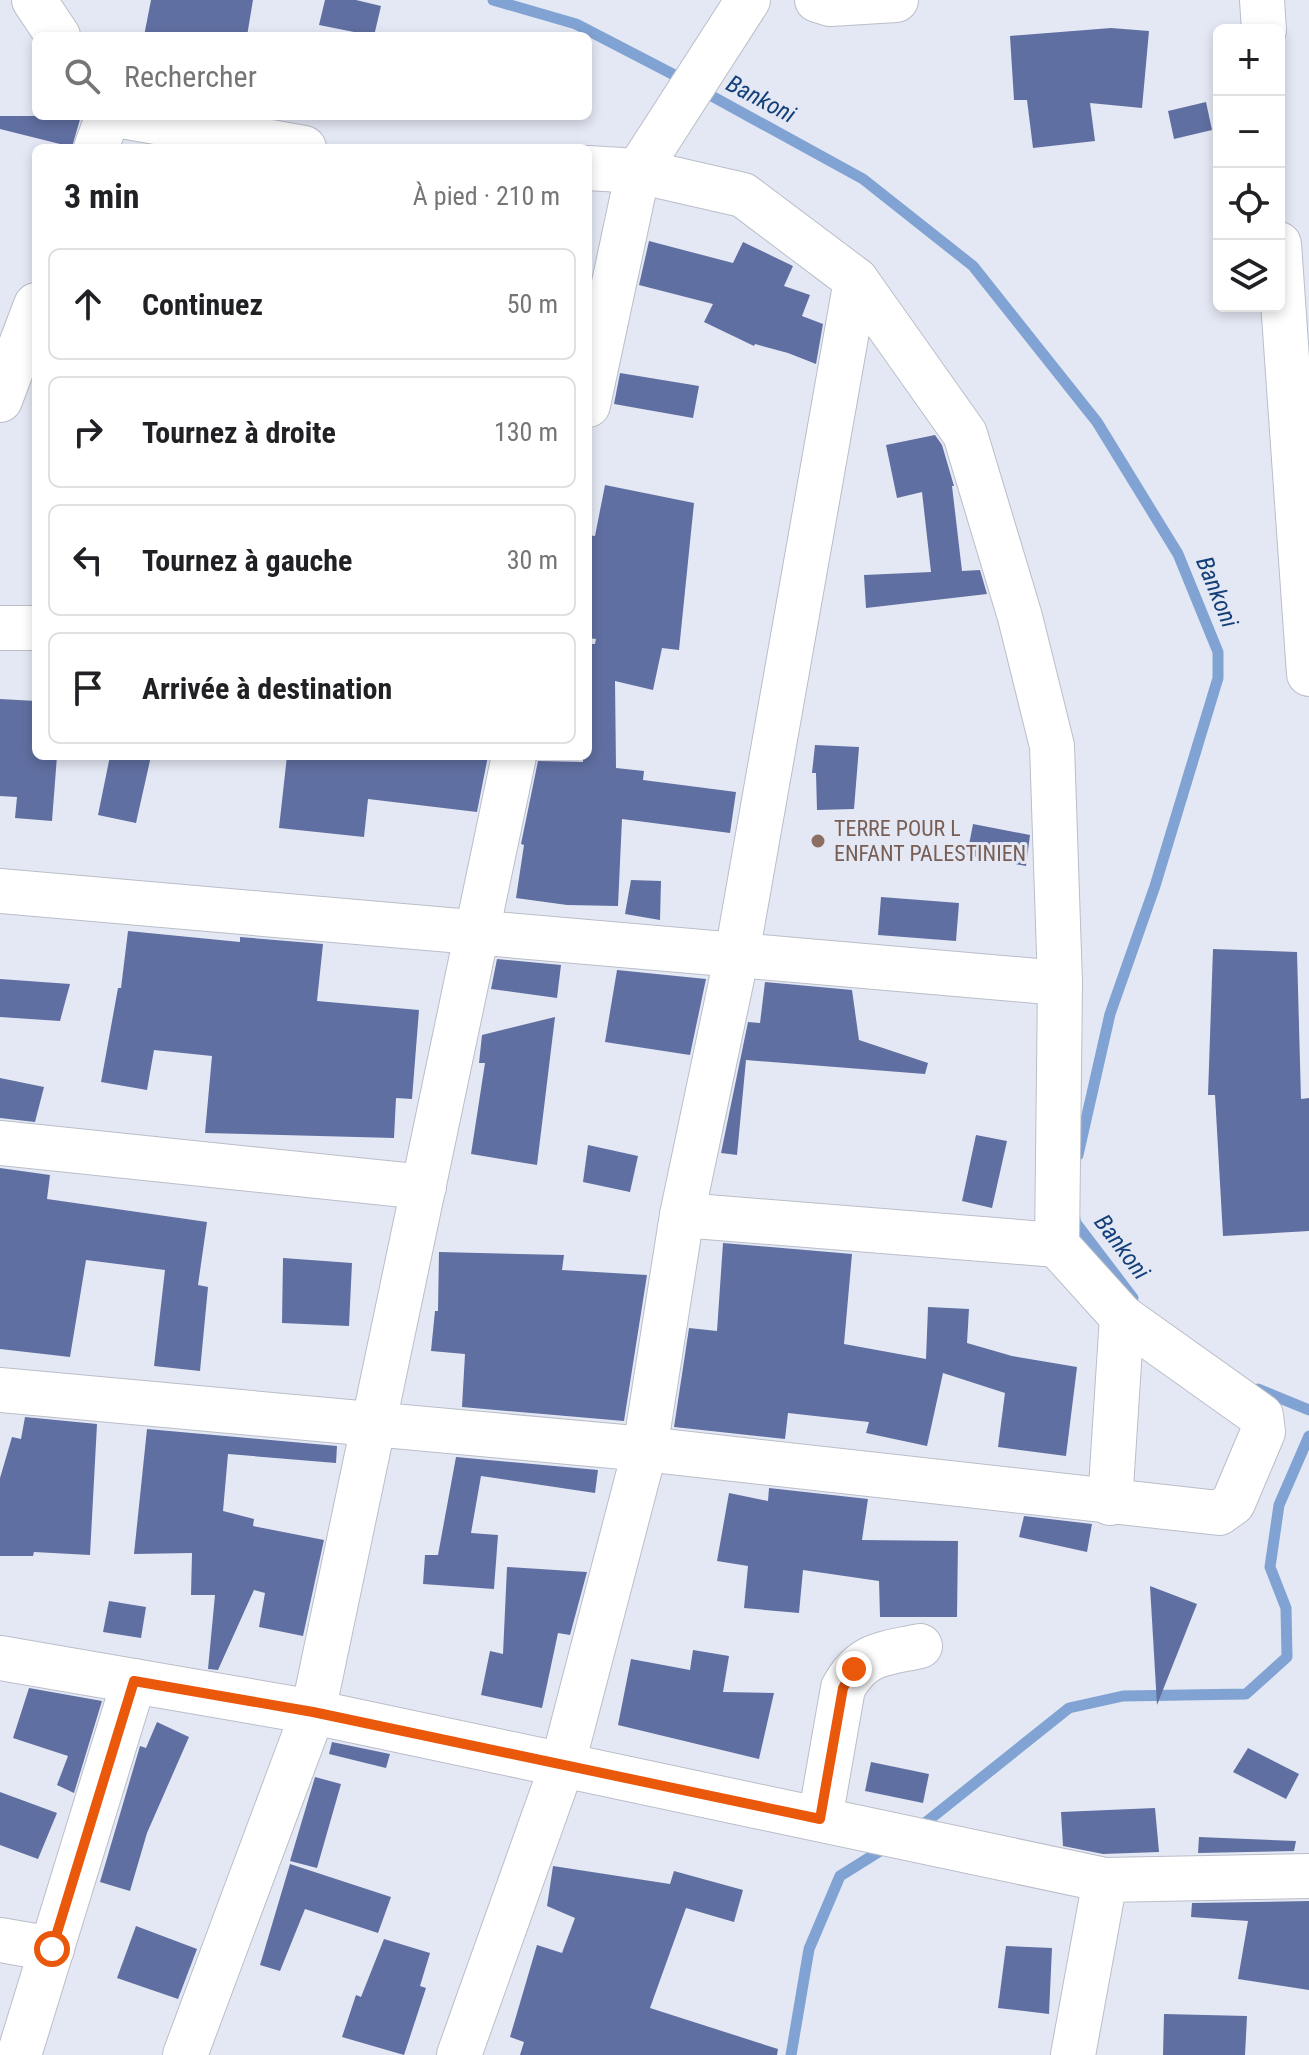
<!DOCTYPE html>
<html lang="fr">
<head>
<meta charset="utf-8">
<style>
	body { margin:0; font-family:"Roboto Condensed",sans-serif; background:#f6f6f6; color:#202124 }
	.controls { position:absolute; right:24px; top:24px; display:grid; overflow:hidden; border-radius:12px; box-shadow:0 4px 12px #0003 }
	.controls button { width:72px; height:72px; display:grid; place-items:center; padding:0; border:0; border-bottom:2px solid #e0e0e0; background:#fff; color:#202124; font:40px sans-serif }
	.stop { position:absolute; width:24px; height:24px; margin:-18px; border:6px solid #ea580c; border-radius:50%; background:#fff }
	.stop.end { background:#ea580c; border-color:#fff; box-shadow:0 2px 8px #0008 }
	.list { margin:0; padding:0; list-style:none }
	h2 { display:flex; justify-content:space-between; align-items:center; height:104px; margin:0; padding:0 32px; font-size:34px }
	h2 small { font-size:26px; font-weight:400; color:#757577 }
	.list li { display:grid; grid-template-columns:52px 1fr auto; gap:24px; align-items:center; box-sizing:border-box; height:112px; margin:0 16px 16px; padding:0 16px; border:2px solid #e0e0e0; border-radius:12px }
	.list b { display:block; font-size:30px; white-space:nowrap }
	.list em { font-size:26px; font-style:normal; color:#757577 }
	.icon { flex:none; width:44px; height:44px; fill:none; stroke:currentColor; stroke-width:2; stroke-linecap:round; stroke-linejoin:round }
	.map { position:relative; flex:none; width:1309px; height:2055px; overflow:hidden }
	.search { position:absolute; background:#fff; box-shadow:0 4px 12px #0003; left:32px; top:32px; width:560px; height:88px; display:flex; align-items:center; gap:20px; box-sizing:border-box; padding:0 28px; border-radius:12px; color:#757577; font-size:30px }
	.panel { position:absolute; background:#fff; box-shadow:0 4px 12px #0003; left:32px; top:144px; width:560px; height:616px; border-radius:12px }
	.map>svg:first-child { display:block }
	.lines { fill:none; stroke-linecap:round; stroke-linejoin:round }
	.stream { stroke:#81a3d3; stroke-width:11 }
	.building { fill:#606fa1 }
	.minor-casing { stroke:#babec9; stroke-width:46 }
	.minor { stroke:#fff; stroke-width:44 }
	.route { stroke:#ea580c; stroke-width:10 }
	.education-dot { fill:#8d6e63; stroke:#e4e8f4; stroke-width:3 }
	.labels { text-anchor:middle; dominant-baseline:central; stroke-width:6; stroke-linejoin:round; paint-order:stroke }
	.education-label { font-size:22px; fill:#785e54; stroke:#e4e8f4; text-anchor:start }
	.water-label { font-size:24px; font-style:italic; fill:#14407a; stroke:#e4e8f4 }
</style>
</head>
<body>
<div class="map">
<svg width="1309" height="2055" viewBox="0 0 1309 2055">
	<rect width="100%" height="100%" fill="#e4e8f4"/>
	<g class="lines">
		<!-- stream -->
		<g class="stream">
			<path d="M 493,0 L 576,24 L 684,80"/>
			<path d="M 699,89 L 863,179 L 973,266 L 1097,422 L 1178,554 L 1218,652 L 1218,678 L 1155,886 L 1110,1014 L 1078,1155"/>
			<path d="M 1074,1215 L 1076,1223 L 1133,1298"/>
			<path d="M 1258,1389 L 1309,1410"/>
			<path d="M 920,1827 L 1069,1708 L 1123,1696 L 1246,1694 L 1287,1657 L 1286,1608 L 1270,1567 L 1279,1505 L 1309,1436"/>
			<path d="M 791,2055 L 809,1949 L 840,1876 L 888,1846"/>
		</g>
	</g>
	<!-- building -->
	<g class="building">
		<path d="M 151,0 L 253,0 L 247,36 L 144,36 Z"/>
		<path d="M 325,0 L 356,0 L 381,6 L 374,36 L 319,25 Z"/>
		<path d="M 1111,28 L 1149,31 L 1142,108 L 1090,103 L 1095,141 L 1033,148 L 1027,100 L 1014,100 L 1010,36 Z"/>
		<path d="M 1206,102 L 1212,130 L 1174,139 L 1168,111 Z"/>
		<path d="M 0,116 L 81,116 L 72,147 L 0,129 Z"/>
		<path d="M 649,241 L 733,263 L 743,242 L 793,266 L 784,286 L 810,295 L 802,316 L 823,324 L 816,364 L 788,353 L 755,344 L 754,346 L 704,322 L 713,304 L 639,285 Z"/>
		<path d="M 620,373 L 699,386 L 693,418 L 614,404 Z"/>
		<path d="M 935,435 L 942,445 L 954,486 L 952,486 L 962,571 L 980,570 L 987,594 L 866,608 L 864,575 L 931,572 L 922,492 L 897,498 L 886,445 Z"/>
		<path d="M 605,485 L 694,503 L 679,650 L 662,648 L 653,690 L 615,681 L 616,768 L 644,771 L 643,780 L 736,792 L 730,833 L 622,819 L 618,906 L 567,905 L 516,898 L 524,845 L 521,844 L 538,761 L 583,762 L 583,756 L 588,756 L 588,644 L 595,644 L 596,639 L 588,638 L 588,535 L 595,536 Z"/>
		<path d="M 0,699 L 36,701 L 36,756 L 57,756 L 52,821 L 15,818 L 17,797 L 0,796 Z"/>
		<path d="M 815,745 L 859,747 L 854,809 L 817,810 L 816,773 L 812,773 Z"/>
		<path d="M 110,756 L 151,756 L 136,823 L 98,815 Z"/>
		<path d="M 287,756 L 488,756 L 477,812 L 368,799 L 364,837 L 279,828 Z"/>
		<path d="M 973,824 L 1030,835 L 1026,866 L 967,855 Z"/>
		<path d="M 631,880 L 661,881 L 660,920 L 625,914 Z"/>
		<path d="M 881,897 L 959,903 L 956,941 L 878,935 Z"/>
		<path d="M 128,931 L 240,942 L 240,937 L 323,944 L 317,1001 L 419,1010 L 412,1099 L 396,1098 L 394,1138 L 205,1133 L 212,1056 L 154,1050 L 147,1090 L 101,1082 L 118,988 L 121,988 Z"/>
		<path d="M 1213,949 L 1297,952 L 1301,1099 L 1309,1098 L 1309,1231 L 1223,1236 L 1215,1095 L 1208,1095 Z"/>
		<path d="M 497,959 L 561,965 L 557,998 L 491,989 Z"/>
		<path d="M 617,970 L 706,979 L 690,1055 L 605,1042 Z"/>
		<path d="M 0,979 L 70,984 L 60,1021 L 0,1017 Z"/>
		<path d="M 765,982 L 852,990 L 859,1040 L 928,1063 L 925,1074 L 746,1060 L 737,1155 L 721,1153 L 748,1022 L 760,1023 Z"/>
		<path d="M 555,1017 L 537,1165 L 471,1154 L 485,1063 L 479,1063 L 482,1035 Z"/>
		<path d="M 0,1078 L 44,1087 L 35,1122 L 0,1118 Z"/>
		<path d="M 976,1135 L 1007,1141 L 992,1208 L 962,1201 Z"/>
		<path d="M 588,1145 L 638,1156 L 630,1192 L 583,1182 Z"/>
		<path d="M 0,1168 L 50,1175 L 47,1199 L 207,1222 L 198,1285 L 208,1287 L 200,1371 L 154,1366 L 165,1270 L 86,1260 L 70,1357 L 0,1349 Z"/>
		<path d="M 723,1243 L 852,1254 L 844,1344 L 926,1359 L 928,1307 L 969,1309 L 967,1343 L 1012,1356 L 1077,1367 L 1066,1456 L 998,1447 L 1005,1393 L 943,1373 L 927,1446 L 866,1433 L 869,1422 L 788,1413 L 785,1439 L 674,1427 L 689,1328 L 717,1331 Z"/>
		<path d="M 439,1252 L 564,1255 L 562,1270 L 647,1275 L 624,1421 L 462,1407 L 465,1354 L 431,1351 L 435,1311 L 438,1311 Z"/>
		<path d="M 283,1258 L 352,1263 L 349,1326 L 282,1323 Z"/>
		<path d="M 25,1417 L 97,1424 L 90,1555 L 34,1552 L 33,1556 L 0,1556 L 0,1478 L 12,1437 L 21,1439 Z"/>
		<path d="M 147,1429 L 337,1446 L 336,1463 L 228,1454 L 223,1511 L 254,1519 L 253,1526 L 324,1540 L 303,1636 L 259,1627 L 265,1593 L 254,1590 L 218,1670 L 208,1669 L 215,1595 L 191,1595 L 192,1553 L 134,1554 Z"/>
		<path d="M 456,1457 L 598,1470 L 595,1493 L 481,1476 L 471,1533 L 498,1535 L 494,1589 L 423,1584 L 425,1555 L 438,1555 Z"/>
		<path d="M 769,1488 L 868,1499 L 862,1540 L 958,1541 L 957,1617 L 880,1617 L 879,1581 L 803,1570 L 799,1613 L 744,1608 L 748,1566 L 717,1561 L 729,1493 L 768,1501 Z"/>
		<path d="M 1024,1516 L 1092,1524 L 1087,1552 L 1019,1537 Z"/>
		<path d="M 507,1567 L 587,1572 L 570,1635 L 558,1633 L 542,1708 L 481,1695 L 490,1651 L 503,1654 Z"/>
		<path d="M 1150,1586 L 1197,1604 L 1157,1705 Z"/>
		<path d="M 109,1601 L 146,1607 L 141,1638 L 103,1632 Z"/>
		<path d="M 693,1650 L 729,1656 L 723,1692 L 774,1693 L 759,1759 L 618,1725 L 631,1659 L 690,1670 Z"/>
		<path d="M 29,1688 L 102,1701 L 74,1793 L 57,1785 L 68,1756 L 13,1738 Z"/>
		<path d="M 157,1722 L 189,1737 L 147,1833 L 130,1891 L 100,1882 L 140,1746 L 146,1748 Z"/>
		<path d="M 332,1742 L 390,1754 L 386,1768 L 329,1754 Z"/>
		<path d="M 1248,1748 L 1299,1774 L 1286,1799 L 1233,1772 Z"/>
		<path d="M 871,1762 L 929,1774 L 923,1803 L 865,1791 Z"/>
		<path d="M 315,1777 L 341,1784 L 317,1868 L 290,1861 Z"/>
		<path d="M 0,1792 L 57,1813 L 38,1859 L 0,1845 Z"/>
		<path d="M 1155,1808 L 1159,1852 L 1103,1854 L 1063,1846 L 1061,1812 Z"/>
		<path d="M 1199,1837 L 1296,1841 L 1294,1851 L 1198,1853 Z"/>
		<path d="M 290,1864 L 391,1897 L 378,1933 L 305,1909 L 280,1971 L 260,1965 Z"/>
		<path d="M 553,1866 L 670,1884 L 674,1871 L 743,1890 L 734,1922 L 686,1908 L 650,2008 L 778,2049 L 777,2055 L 520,2055 L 524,2042 L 510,2037 L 537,1945 L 562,1953 L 575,1918 L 547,1906 Z"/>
		<path d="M 1309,1901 L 1309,1990 L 1238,1979 L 1248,1921 L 1191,1917 L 1192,1903 Z"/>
		<path d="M 136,1926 L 197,1949 L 178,1999 L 117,1978 Z"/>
		<path d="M 384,1939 L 430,1953 L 420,1986 L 426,1988 L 404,2055 L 342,2037 L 356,1995 L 361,1997 Z"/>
		<path d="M 1006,1946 L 1052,1948 L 1049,2014 L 998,2008 Z"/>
		<path d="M 1164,2014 L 1247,2016 L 1245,2055 L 1163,2055 Z"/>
	</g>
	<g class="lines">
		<!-- minor casing -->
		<g class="minor-casing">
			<g id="minor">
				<path d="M 34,0 L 58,36"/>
				<path d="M 817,0 L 830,4 L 896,0"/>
				<path d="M 1262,0 L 1264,30"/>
				<path d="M 122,116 L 304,148"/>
				<path d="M 96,148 L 108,116"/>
				<path d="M 1279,244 L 1309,674"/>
				<path d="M 0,400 L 36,305"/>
				<path d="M 588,405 L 638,171 L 748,0"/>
				<path d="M 0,628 L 36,628"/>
				<path d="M 0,891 L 1060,983"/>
				<path d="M 0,1143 L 424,1187"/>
				<path d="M 682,1215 L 1057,1245"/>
				<path d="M 0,1390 L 645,1449 L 1219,1513 L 1233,1503 L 1263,1432 L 1261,1416 L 1122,1317 L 1057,1245 L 1060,983 L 1052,746 L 1020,617 L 965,434 L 856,280 L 743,195 L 638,171 L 588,168"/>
				<path d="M 1110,1503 L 1122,1317"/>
				<path d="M 0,1658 L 313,1712 L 1105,1880 L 1309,1876"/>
				<path d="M 820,1819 L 843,1688 C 863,1652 884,1654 920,1646"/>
				<path d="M 0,1940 L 52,1949"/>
				<path d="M 19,2055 L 134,1681"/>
				<path d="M 185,2055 L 313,1712 L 514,756"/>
				<path d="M 459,2055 L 563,1763 L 645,1449 L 682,1215 L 737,954 L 856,280"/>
				<path d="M 1073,2055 L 1105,1880"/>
			</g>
		</g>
		<!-- minor -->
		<use href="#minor" class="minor"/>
	</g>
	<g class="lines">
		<!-- route -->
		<path class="route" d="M 52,1949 L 134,1681 L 313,1712 L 820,1819 L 843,1688 L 854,1669"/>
	</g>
	<!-- markers -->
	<circle class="education-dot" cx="818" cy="841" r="8"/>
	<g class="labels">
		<!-- education labels -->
		<g class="education-label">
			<text x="834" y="828">TERRE POUR L<tspan x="834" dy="25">ENFANT PALESTINIEN</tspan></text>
		</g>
		<!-- water labels -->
		<g class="water-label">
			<text transform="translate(761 99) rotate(28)">Bankoni</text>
			<text transform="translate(1217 592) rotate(68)">Bankoni</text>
			<text transform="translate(1122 1247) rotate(53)">Bankoni</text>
		</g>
	</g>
</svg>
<div class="controls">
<button>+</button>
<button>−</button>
<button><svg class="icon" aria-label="locate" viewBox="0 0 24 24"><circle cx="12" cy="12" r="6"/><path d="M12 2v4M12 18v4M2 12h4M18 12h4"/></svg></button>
<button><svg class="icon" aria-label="layers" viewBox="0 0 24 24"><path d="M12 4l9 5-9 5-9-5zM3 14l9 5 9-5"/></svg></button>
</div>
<div class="stop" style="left:52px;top:1949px"></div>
<div class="stop end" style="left:854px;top:1669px"></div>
<div class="search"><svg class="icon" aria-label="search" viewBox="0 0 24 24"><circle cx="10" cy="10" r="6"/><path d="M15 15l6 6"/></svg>Rechercher</div>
<section class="panel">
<h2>3 min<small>À pied · 210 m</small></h2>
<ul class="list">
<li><svg class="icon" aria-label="ahead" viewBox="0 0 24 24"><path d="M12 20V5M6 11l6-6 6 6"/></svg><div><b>Continuez</b></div><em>50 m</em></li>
<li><svg class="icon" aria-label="right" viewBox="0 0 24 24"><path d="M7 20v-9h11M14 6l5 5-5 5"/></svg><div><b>Tournez à droite</b></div><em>130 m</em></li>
<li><svg class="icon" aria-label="left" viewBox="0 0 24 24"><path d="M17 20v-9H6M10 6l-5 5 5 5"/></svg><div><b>Tournez à gauche</b></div><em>30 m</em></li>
<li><svg class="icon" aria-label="arrive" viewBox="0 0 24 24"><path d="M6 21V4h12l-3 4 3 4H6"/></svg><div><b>Arrivée à destination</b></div></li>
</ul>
</section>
</div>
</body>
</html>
